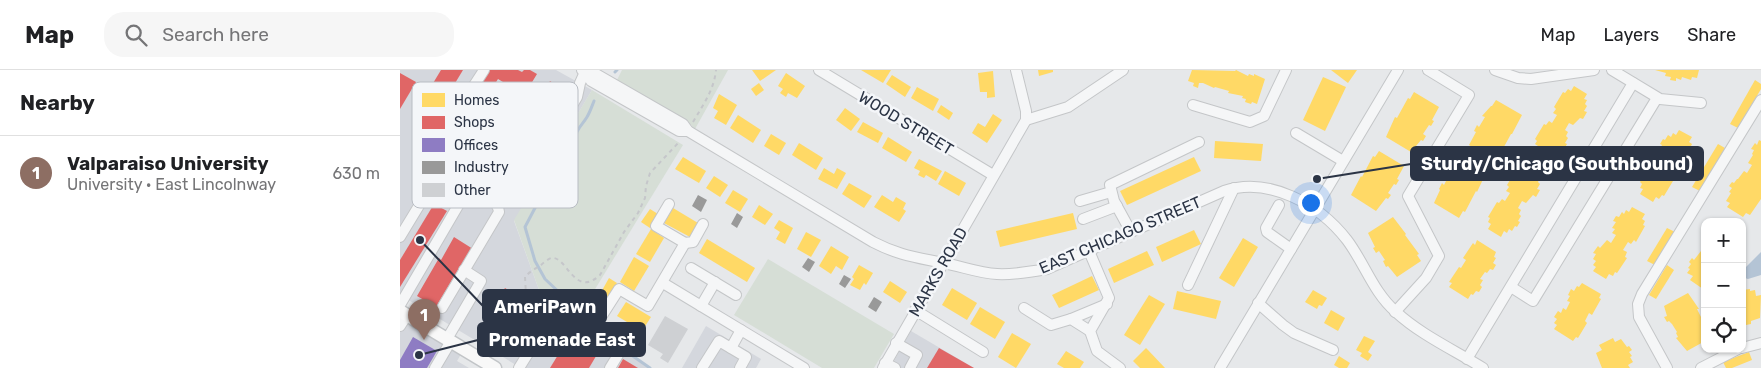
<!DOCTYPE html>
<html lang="en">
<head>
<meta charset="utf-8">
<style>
	body { margin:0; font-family:Rubik,sans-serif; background:#f6f6f6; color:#202124 }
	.controls { position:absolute; right:15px; bottom:15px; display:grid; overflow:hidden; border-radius:10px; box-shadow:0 1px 4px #0004 }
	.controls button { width:45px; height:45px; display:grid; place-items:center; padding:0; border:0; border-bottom:1px solid #e0e0e0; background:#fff; color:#202124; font:25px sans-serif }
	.you { position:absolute; left:910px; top:132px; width:18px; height:18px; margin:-12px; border:4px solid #fff; border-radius:50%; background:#1a73e8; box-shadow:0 0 0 8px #1a73e833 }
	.badge { display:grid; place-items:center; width:32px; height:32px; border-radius:50%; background:#b45309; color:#fff; font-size:16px; font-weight:700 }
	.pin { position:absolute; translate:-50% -41px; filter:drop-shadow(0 1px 2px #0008) }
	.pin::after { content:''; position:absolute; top:26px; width:18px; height:15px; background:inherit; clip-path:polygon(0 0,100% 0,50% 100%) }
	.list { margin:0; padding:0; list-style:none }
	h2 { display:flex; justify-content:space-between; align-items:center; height:65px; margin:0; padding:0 20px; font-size:21px }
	h2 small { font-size:16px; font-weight:400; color:#757577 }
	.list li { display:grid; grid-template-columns:32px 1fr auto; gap:15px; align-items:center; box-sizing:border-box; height:75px; padding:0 20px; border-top:1px solid #e0e0e0 }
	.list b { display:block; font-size:19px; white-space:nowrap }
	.list p { margin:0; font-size:16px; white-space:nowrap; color:#757577 }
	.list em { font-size:16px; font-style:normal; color:#757577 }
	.icon { flex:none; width:28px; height:28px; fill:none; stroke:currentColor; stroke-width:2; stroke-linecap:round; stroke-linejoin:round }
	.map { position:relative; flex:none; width:1361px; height:298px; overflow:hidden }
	header { display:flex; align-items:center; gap:30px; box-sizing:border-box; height:70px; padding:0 25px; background:#fff; border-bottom:1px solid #e0e0e0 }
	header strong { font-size:24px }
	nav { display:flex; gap:28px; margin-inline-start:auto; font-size:18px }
	.search { width:350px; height:45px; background:#f6f6f6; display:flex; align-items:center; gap:12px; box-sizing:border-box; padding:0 18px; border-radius:20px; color:#757577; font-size:19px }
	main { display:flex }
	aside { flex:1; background:#fff }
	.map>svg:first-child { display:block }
	.built { fill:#d4d7dd }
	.green { fill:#d6ded6 }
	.water { fill:#b4c4d5 }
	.homes { fill:#ffd966 }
	.shops { fill:#e06666 }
	.offices { fill:#8e7cc3 }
	.industry { fill:#999 }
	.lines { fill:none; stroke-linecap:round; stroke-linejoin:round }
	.stream { stroke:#b4c4d5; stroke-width:3 }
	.building { fill:#ced0d3 }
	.minor-casing { stroke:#c4c6c8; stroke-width:12 }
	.major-casing { stroke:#c2c5c8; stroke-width:15 }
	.path { stroke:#c5c6ca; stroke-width:2; stroke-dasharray:4 4; stroke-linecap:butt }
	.minor { stroke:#f5f6f7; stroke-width:10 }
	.major { stroke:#f8f8f8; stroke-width:12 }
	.labels { text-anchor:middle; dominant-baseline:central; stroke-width:5; stroke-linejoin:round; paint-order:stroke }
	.street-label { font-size:16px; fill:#2b3445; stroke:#f4f6f9 }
	.key { fill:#f4f6f9; stroke:#b8bcc3; stroke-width:1 }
	.key-label { font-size:14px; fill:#2b3445 }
	.leader { fill:none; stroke:#2b3445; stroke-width:2 }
	.callout-dot { fill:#2b3445; stroke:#f4f6f9; stroke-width:2 }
	.callout { fill:#2b3445; stroke:#2b3445; stroke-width:2 }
	.callout-label { font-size:18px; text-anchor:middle; font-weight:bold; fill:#fff }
</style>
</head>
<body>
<header>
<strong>Map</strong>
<div class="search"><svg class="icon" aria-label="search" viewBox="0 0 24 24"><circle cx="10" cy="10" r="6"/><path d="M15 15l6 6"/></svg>Search here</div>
<nav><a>Map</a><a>Layers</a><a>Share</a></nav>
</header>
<main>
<aside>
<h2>Nearby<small></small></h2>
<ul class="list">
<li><span class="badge" style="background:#8d6e63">1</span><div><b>Valparaiso University</b><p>University · East Lincolnway</p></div><em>630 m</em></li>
</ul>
</aside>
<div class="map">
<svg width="1361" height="298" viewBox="0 0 1361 298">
	<rect width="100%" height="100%" fill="#e6e8ea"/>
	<!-- built -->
	<g class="built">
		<path d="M 0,0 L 156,0 L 192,20 L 114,151 L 143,231 L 251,298 L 121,298 L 0,225 Z"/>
		<path d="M 0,241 L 64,279 L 57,291 L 69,298 L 0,298 Z"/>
		<path d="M 306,256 L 361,289 L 356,298 L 282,298 Z"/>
		<path d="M 511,261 L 574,298 L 490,298 Z"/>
	</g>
	<!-- green -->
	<g class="green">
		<path d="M 222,0 L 328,0 L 295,59 L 287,51 L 217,10 Z"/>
		<path d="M 192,20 L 283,75 L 175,252 L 143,231 L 114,150 Z"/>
		<path d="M 368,189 L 494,264 L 474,298 L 422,298 L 334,245 Z"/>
	</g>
	<!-- water -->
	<path class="water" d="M 1361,182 L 1361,205 L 1348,209 L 1345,208 L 1343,203 L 1345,198 Z"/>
	<!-- homes -->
	<g class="homes">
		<path d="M 352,0 L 376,0 L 360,11 Z"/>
		<path d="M 461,0 L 491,0 L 483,13 Z"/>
		<path d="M 638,0 L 653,0 L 653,2 L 639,6 Z"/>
		<path d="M 792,0 L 835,1 L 836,0 L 848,6 L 849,4 L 854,6 L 854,4 L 865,9 L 857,34 L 852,32 L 851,34 L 845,32 L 846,29 L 842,28 L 843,26 L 828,23 L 829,21 L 815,17 L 814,18 L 803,13 L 799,13 L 798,18 L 793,16 L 794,13 L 788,11 Z"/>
		<path d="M 931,0 L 957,0 L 948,13 Z"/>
		<path d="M 1255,0 L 1299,0 L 1297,8 L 1292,7 L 1291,10 L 1282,7 L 1281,10 L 1276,8 L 1276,11 L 1270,10 L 1271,7 L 1265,6 L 1266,3 Z"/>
		<path d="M 593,1 L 595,27 L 587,28 L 587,22 L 580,22 L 578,3 Z"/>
		<path d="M 386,3 L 405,16 L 397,28 L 388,23 L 386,27 L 380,23 L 383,19 L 378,16 Z"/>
		<path d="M 492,5 L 511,17 L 505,27 L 486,14 Z"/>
		<path d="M 923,7 L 946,17 L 925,61 L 903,50 Z"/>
		<path d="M 1355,10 L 1361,14 L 1361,19 L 1338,58 L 1330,54 Z"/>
		<path d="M 359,13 L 364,20 L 356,26 L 351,19 Z"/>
		<path d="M 1174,16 L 1187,24 L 1184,29 L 1187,30 L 1185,34 L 1187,36 L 1184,41 L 1187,42 L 1183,49 L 1180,48 L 1173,55 L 1169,53 L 1165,60 L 1168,62 L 1166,66 L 1168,68 L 1165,73 L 1167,74 L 1164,79 L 1162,78 L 1159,83 L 1156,82 L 1154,85 L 1151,84 L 1148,89 L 1135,81 L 1138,76 L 1135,74 L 1137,71 L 1135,69 L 1144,54 L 1146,55 L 1149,51 L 1152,53 L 1157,45 L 1153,43 L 1156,39 L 1154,37 L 1163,22 L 1165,23 L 1168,19 L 1171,21 Z"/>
		<path d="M 517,17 L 539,29 L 533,41 L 511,28 Z"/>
		<path d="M 1014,22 L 1039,37 L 1032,50 L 1034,51 L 1031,56 L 1029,55 L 1023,64 L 1026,66 L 1023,71 L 1021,70 L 1011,82 L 986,67 L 995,47 L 997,48 L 1008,28 L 1010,29 Z"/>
		<path d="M 319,24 L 337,35 L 326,55 L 314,48 L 318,41 L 313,38 Z"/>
		<path d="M 1096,30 L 1122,45 L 1112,64 L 1111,64 L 1100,84 L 1098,83 L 1094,90 L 1069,75 L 1076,62 L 1074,61 L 1077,55 L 1079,57 L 1085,47 L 1082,46 L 1091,36 L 1092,36 Z"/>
		<path d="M 541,35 L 553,43 L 549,50 L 537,42 Z"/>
		<path d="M 445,38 L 460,49 L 451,61 L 436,50 Z"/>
		<path d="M 593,44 L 602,50 L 587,73 L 572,63 L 578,53 L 585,57 Z"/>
		<path d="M 338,45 L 361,60 L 353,73 L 330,58 Z"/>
		<path d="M 463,52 L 483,63 L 478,73 L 457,62 Z"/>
		<path d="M 1279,60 L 1292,67 L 1289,72 L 1292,74 L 1290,78 L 1292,79 L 1283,94 L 1281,93 L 1278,97 L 1275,95 L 1270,103 L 1274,105 L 1271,109 L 1273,111 L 1264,126 L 1262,125 L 1259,129 L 1256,127 L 1253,132 L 1240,124 L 1243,119 L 1240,118 L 1242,114 L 1240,112 L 1243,107 L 1240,106 L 1244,99 L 1247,100 L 1254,93 L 1258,95 L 1262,88 L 1259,86 L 1261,82 L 1259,80 L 1262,75 L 1260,74 L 1263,69 L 1265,70 L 1268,65 L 1271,67 L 1273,63 L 1276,65 Z"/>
		<path d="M 371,64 L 386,73 L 379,85 L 364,76 Z"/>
		<path d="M 488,67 L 512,82 L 506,92 L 482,78 Z"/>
		<path d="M 1359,70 L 1361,71 L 1361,129 L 1350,145 L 1346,143 L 1343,147 L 1327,137 L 1330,133 L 1326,131 L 1331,123 L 1329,122 L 1332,118 L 1329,116 L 1332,112 L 1334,113 L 1337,109 L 1338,109 L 1344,101 L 1347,103 L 1352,95 L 1348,93 L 1353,85 L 1352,84 L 1354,80 L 1351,79 L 1355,73 L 1357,75 Z"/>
		<path d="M 815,71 L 863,74 L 861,91 L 814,88 Z"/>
		<path d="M 399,73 L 423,88 L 416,100 L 392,85 Z"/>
		<path d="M 1318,74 L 1325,78 L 1300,121 L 1292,117 Z"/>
		<path d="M 979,81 L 1004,96 L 997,109 L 999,110 L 996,115 L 994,114 L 988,123 L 991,125 L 988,129 L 986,128 L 976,141 L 951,125 L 961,106 L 962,107 L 973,86 L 975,87 Z"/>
		<path d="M 283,87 L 306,101 L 299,113 L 275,99 Z"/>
		<path d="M 794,87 L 801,101 L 727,135 L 720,121 Z"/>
		<path d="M 1061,88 L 1086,103 L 1077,122 L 1076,121 L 1065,142 L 1063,141 L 1059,148 L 1034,133 L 1040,120 L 1039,119 L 1042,113 L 1044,115 L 1049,105 L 1047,104 L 1055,94 L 1057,95 Z"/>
		<path d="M 519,89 L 542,101 L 536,111 L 526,105 L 524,108 L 518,105 L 520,101 L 514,98 Z"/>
		<path d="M 1127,94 L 1140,102 L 1137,106 L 1140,108 L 1138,112 L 1140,114 L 1137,119 L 1140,120 L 1136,127 L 1133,125 L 1126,133 L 1122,131 L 1118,138 L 1121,140 L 1119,144 L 1121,146 L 1118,151 L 1120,152 L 1117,157 L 1115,156 L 1112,161 L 1109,159 L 1107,163 L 1104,161 L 1101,167 L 1088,159 L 1091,154 L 1088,152 L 1090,148 L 1088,147 L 1097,132 L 1099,133 L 1102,129 L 1105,131 L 1110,123 L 1106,121 L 1109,117 L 1107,115 L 1116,100 L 1118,101 L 1121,97 L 1124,99 Z"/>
		<path d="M 424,98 L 434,104 L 437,98 L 446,103 L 437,119 L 418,109 Z"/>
		<path d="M 545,101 L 566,113 L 559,126 L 538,114 Z"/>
		<path d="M 314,106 L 328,115 L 320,127 L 306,118 Z"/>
		<path d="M 449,113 L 472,126 L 464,138 L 442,124 Z"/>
		<path d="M 333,120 L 348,129 L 340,142 L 325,133 Z"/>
		<path d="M 482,125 L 493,132 L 496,127 L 506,133 L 503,139 L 506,141 L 499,152 L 474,137 Z"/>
		<path d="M 359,135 L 373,144 L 365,155 L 352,147 Z"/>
		<path d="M 1232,137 L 1245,144 L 1242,149 L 1245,151 L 1243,155 L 1245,156 L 1236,172 L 1234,170 L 1231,174 L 1228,172 L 1223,180 L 1227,182 L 1225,187 L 1227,188 L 1217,203 L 1215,202 L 1213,206 L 1209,204 L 1206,209 L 1193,201 L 1196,197 L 1193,195 L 1196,191 L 1193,189 L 1196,184 L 1193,183 L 1198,176 L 1200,178 L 1207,170 L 1211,173 L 1216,165 L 1212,163 L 1215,159 L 1212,158 L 1216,152 L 1213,151 L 1216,146 L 1219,147 L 1222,142 L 1224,144 L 1226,140 L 1229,142 Z"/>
		<path d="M 273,138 L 298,153 L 290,167 L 264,153 Z"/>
		<path d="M 250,139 L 258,144 L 250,158 L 241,152 Z"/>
		<path d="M 673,143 L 677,159 L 600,177 L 596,161 Z"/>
		<path d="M 993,147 L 1006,164 L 1005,165 L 1019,184 L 1017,185 L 1021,191 L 997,207 L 988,196 L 986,197 L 983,191 L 985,190 L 979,181 L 976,183 L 973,178 L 975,177 L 968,163 Z"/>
		<path d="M 379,150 L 393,158 L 385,174 L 376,169 L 380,162 L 374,158 Z"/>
		<path d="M 1267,158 L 1275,162 L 1255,195 L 1247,191 Z"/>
		<path d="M 251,159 L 264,168 L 250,192 L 236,184 Z"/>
		<path d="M 794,160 L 801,174 L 762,192 L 756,177 Z"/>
		<path d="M 406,162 L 421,170 L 411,187 L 397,179 Z"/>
		<path d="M 843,168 L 858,177 L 834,217 L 819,208 Z"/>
		<path d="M 307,169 L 355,198 L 347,212 L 299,183 Z"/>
		<path d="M 1077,170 L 1096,182 L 1094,187 L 1096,188 L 1093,193 L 1096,195 L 1093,200 L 1090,199 L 1087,203 L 1085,202 L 1080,209 L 1083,210 L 1080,215 L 1082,217 L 1079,222 L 1076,221 L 1073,225 L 1071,224 L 1068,229 L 1049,217 L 1052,213 L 1049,212 L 1059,197 L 1061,198 L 1066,190 L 1063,188 L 1073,173 L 1075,175 Z"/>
		<path d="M 431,176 L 449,187 L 442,200 L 436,196 L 431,204 L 419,196 Z"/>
		<path d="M 747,181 L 754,195 L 714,213 L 708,199 Z"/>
		<path d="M 1301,181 L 1305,184 L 1305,216 L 1303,219 L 1290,210 L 1293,206 L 1287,203 L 1290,199 L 1288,198 L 1291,194 L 1289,192 L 1292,188 L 1294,190 Z"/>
		<path d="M 234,187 L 249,196 L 234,221 L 220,212 Z"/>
		<path d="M 459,195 L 473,203 L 466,215 L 464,213 L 460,220 L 450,215 L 454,209 L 452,207 Z"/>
		<path d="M 1267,195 L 1274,200 L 1256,229 L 1249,225 Z"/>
		<path d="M 692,206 L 699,220 L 659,238 L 652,225 Z"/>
		<path d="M 209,208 L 217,213 L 208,228 L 200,224 Z"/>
		<path d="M 490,211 L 507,222 L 500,233 L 483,222 Z"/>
		<path d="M 1182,213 L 1201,224 L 1199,228 L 1201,229 L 1192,245 L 1189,243 L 1185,251 L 1187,253 L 1178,268 L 1176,267 L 1173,271 L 1154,259 L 1157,255 L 1154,253 L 1157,249 L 1154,247 L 1158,241 L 1161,243 L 1163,238 L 1166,240 L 1170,232 L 1167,231 L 1170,226 L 1168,225 L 1171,219 L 1174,221 L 1177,216 L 1179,217 Z"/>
		<path d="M 552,218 L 577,233 L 567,250 L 542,235 Z"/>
		<path d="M 1350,219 L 1350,221 L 1355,220 L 1356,226 L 1361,225 L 1360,248 L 1351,251 L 1351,254 L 1346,255 L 1345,252 L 1342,252 L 1342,220 Z"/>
		<path d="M 913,220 L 927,228 L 922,236 L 919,235 L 917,239 L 905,232 Z"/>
		<path d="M 777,221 L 821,231 L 816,249 L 773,239 Z"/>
		<path d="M 1288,223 L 1299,239 L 1297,239 L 1302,249 L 1305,250 L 1305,271 L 1287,281 L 1276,268 L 1278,267 L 1276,263 L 1277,262 L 1272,254 L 1269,251 L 1267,252 L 1264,247 L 1267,246 L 1264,236 Z"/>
		<path d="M 749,225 L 765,234 L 740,275 L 724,265 Z"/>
		<path d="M 226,232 L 251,247 L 242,261 L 217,246 Z"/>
		<path d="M 580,237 L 605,252 L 595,269 L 570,254 Z"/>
		<path d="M 931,240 L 945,248 L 938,261 L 924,253 Z"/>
		<path d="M 612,263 L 631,274 L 616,298 L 598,287 Z"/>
		<path d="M 964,266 L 975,271 L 968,282 L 972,285 L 968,291 L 960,286 L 962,283 L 956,280 Z"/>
		<path d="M 1213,268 L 1215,272 L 1221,269 L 1227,277 L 1229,276 L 1232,280 L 1229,282 L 1232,286 L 1230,287 L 1233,292 L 1228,295 L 1230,298 L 1202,298 L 1196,283 L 1202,280 L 1199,275 Z"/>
		<path d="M 746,278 L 748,280 L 765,298 L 740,298 L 733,291 Z"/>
		<path d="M 666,281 L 684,292 L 680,298 L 664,298 L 657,294 Z"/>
		<path d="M 1349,282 L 1352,290 L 1332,298 L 1326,298 L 1323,292 Z"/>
		<path d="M 939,286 L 950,293 L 947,298 L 939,298 L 934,295 Z"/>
	</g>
	<!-- shops -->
	<g class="shops">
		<path d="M 41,0 L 63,0 L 31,53 L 15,43 Z"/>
		<path d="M 88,0 L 118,0 L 122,2 L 124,0 L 130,0 L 137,4 L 120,32 L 109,26 L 113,18 L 98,9 L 93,17 L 82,11 Z"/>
		<path d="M 0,3 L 16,12 L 0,39 Z"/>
		<path d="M 150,11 L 167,22 L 164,27 L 158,23 L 154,29 L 164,34 L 160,40 L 151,34 L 148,40 L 154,43 L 149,52 L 132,41 Z"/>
		<path d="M 34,134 L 47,141 L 0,217 L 0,190 Z"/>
		<path d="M 54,167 L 73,179 L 60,201 L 58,200 L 36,237 L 17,226 L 39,188 L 41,190 Z"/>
		<path d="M 105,218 L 121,228 L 95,270 L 79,260 Z"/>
		<path d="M 177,254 L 205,271 L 189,298 L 150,298 Z"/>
		<path d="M 539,278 L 574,298 L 527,298 Z"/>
		<path d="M 223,289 L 238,298 L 218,298 Z"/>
	</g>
	<!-- offices -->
	<path class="offices" d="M 13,267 L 37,281 L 27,298 L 0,298 L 0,290 Z"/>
	<!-- industry -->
	<g class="industry">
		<path d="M 298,125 L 307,130 L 301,142 L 292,136 Z"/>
		<path d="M 337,143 L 343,147 L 337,158 L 331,154 Z"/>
		<path d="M 408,188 L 415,192 L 409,202 L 402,197 Z"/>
		<path d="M 444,205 L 451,209 L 445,218 L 439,214 Z"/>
		<path d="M 474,227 L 482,232 L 476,242 L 468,237 Z"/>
	</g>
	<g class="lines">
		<!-- stream -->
		<g class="stream">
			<path d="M 215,2 L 217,0"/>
			<path d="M 194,31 C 192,36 190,42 187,47 C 183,54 176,59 175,68 L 168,75 L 125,157 L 135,191 L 145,209 L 196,257 L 227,282 L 250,298"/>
		</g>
	</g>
	<!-- building -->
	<path class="building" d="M 265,246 L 288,259 L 268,293 L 260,288 L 263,284 L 248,275 Z"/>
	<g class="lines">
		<!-- minor casing -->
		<g class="minor-casing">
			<g id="minor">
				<path d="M 84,0 L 73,17 L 110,40"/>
				<path d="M 182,0 L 196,4 L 283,54 L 288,61 L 473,172 C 498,185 515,187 543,193 C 561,196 578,203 597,204 C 613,205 630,202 647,199 L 824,121 C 869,106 919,134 947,170 C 965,194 973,222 996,242 C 1021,265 1054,280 1083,298"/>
				<path d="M 419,0 L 593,105"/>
				<path d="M 1095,0 L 1118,8 L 1131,9 L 1194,0"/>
				<path d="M 1212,0 L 1260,29 L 1301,33"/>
				<path d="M 185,2 L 191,11 L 279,61 L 288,61"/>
				<path d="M 793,35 L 850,52 L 864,46 L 886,0"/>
				<path d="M 626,50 L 668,37 L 723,0"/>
				<path d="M 896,63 L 943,91"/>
				<path d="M 680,131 L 711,122"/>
				<path d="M 879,135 L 866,158 L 867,162 L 891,179"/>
				<path d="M 683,149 L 717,136"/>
				<path d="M 731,162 L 714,131 L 710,115 L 799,72"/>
				<path d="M 0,167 L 20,134"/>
				<path d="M 285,173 L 293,172 L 303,154"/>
				<path d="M 689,181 L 709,228 L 690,261 L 697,281 L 720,298"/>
				<path d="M 291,198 L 336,225"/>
				<path d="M 263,213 L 404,298"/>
				<path d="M 788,215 L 834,118"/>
				<path d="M 1111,217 L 1133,231 L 1257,28"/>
				<path d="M 858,233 L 883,255 L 894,263 L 933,280"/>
				<path d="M 0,235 L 73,110 L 113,100 L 136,61 L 156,63 L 177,27 L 180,13 L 185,2"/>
				<path d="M 301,236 L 315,212"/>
				<path d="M 42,238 L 99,142 C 98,129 80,122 70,116"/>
				<path d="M 624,238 L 651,255 L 671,249 L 690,261"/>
				<path d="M 515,240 L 583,282"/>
				<path d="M 995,242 L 1026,208 L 1039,186 L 1008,126 L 1069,25 L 1028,0"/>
				<path d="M 132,243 L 155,257 L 145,273 L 137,269 L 124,259 Z"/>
				<path d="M 203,244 L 219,219 L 248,236 L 285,173 L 256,156 L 269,134"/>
				<path d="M 671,249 L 707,234"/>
				<path d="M 0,256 L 7,245"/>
				<path d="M 47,269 L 81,211 L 64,200"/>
				<path d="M 496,273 L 517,285 L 510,298"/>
				<path d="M 331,278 L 341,260"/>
				<path d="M 1342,278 L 1361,273"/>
				<path d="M 1067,289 L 1233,13"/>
				<path d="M 485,293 L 495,298"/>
				<path d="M 35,298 L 51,271"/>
				<path d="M 119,298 L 137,269"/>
				<path d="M 210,298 L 218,285"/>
				<path d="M 302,298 L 319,271 L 346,287 L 340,298"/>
				<path d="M 483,298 L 626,50 L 626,41 L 616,0"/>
				<path d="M 820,298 L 998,0"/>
				<path d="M 1267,298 L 1239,247 L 1238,234 L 1242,224 L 1361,30"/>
				<path d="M 1301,298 L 1338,279"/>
			</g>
		</g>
		<!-- major casing -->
		<g class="major-casing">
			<path id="major" d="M 0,241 L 95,298"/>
		</g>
		<!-- path -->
		<g class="path">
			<path d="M 293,52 C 303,35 314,20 316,0"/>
			<path d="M 91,281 L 126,225 L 125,207 C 129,202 135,199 141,195 C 143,193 148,189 151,188 C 167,185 174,229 200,205 L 224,162 L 238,143 L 245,128 L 246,116 L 250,103 L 280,71"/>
		</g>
		<!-- minor -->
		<use href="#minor" class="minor"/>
		<!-- major -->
		<use href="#major" class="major"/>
	</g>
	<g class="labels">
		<!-- street labels -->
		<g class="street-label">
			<text transform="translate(506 53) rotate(31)">WOOD STREET</text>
			<text transform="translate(720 165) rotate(-23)">EAST CHICAGO STREET</text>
			<text transform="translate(538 202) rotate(-60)">MARKS ROAD</text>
		</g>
	</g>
	<!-- legend -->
	<rect x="12" y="12" width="166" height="126" rx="8" class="key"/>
	<rect x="22" y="23" width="23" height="14" fill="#ffd966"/>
	<rect x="22" y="46" width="23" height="13" fill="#e06666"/>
	<rect x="22" y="68" width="23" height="14" fill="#8e7cc3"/>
	<rect x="22" y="91" width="23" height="13" fill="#999"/>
	<rect x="22" y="113" width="23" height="14" fill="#ced0d3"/>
	<g class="key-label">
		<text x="54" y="35">Homes</text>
		<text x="54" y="57">Shops</text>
		<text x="54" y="80">Offices</text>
		<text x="54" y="102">Industry</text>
		<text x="54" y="125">Other</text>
	</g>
	<!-- callouts -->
	<path class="leader" d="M917 109L1011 94M20 170L83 236M19 285L78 270"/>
	<g class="callout-dot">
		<circle cx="917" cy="109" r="5"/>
		<circle cx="20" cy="170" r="5"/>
		<circle cx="19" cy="285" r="5"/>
	</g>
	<g class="callout">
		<rect x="1011" y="77" width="292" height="33" rx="5"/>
		<rect x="83" y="220" width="123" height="33" rx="5"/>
		<rect x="78" y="253" width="167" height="33" rx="5"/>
	</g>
	<g class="callout-label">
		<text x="1157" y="100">Sturdy/Chicago (Southbound)</text>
		<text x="145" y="243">AmeriPawn</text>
		<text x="162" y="276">Promenade East</text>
	</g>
</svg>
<div class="controls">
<button>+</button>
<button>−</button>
<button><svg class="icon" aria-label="locate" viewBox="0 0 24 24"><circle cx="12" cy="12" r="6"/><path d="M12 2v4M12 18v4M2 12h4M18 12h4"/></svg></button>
</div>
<div class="you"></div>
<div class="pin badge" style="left:24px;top:270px;background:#8d6e63">1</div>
</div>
</main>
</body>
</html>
